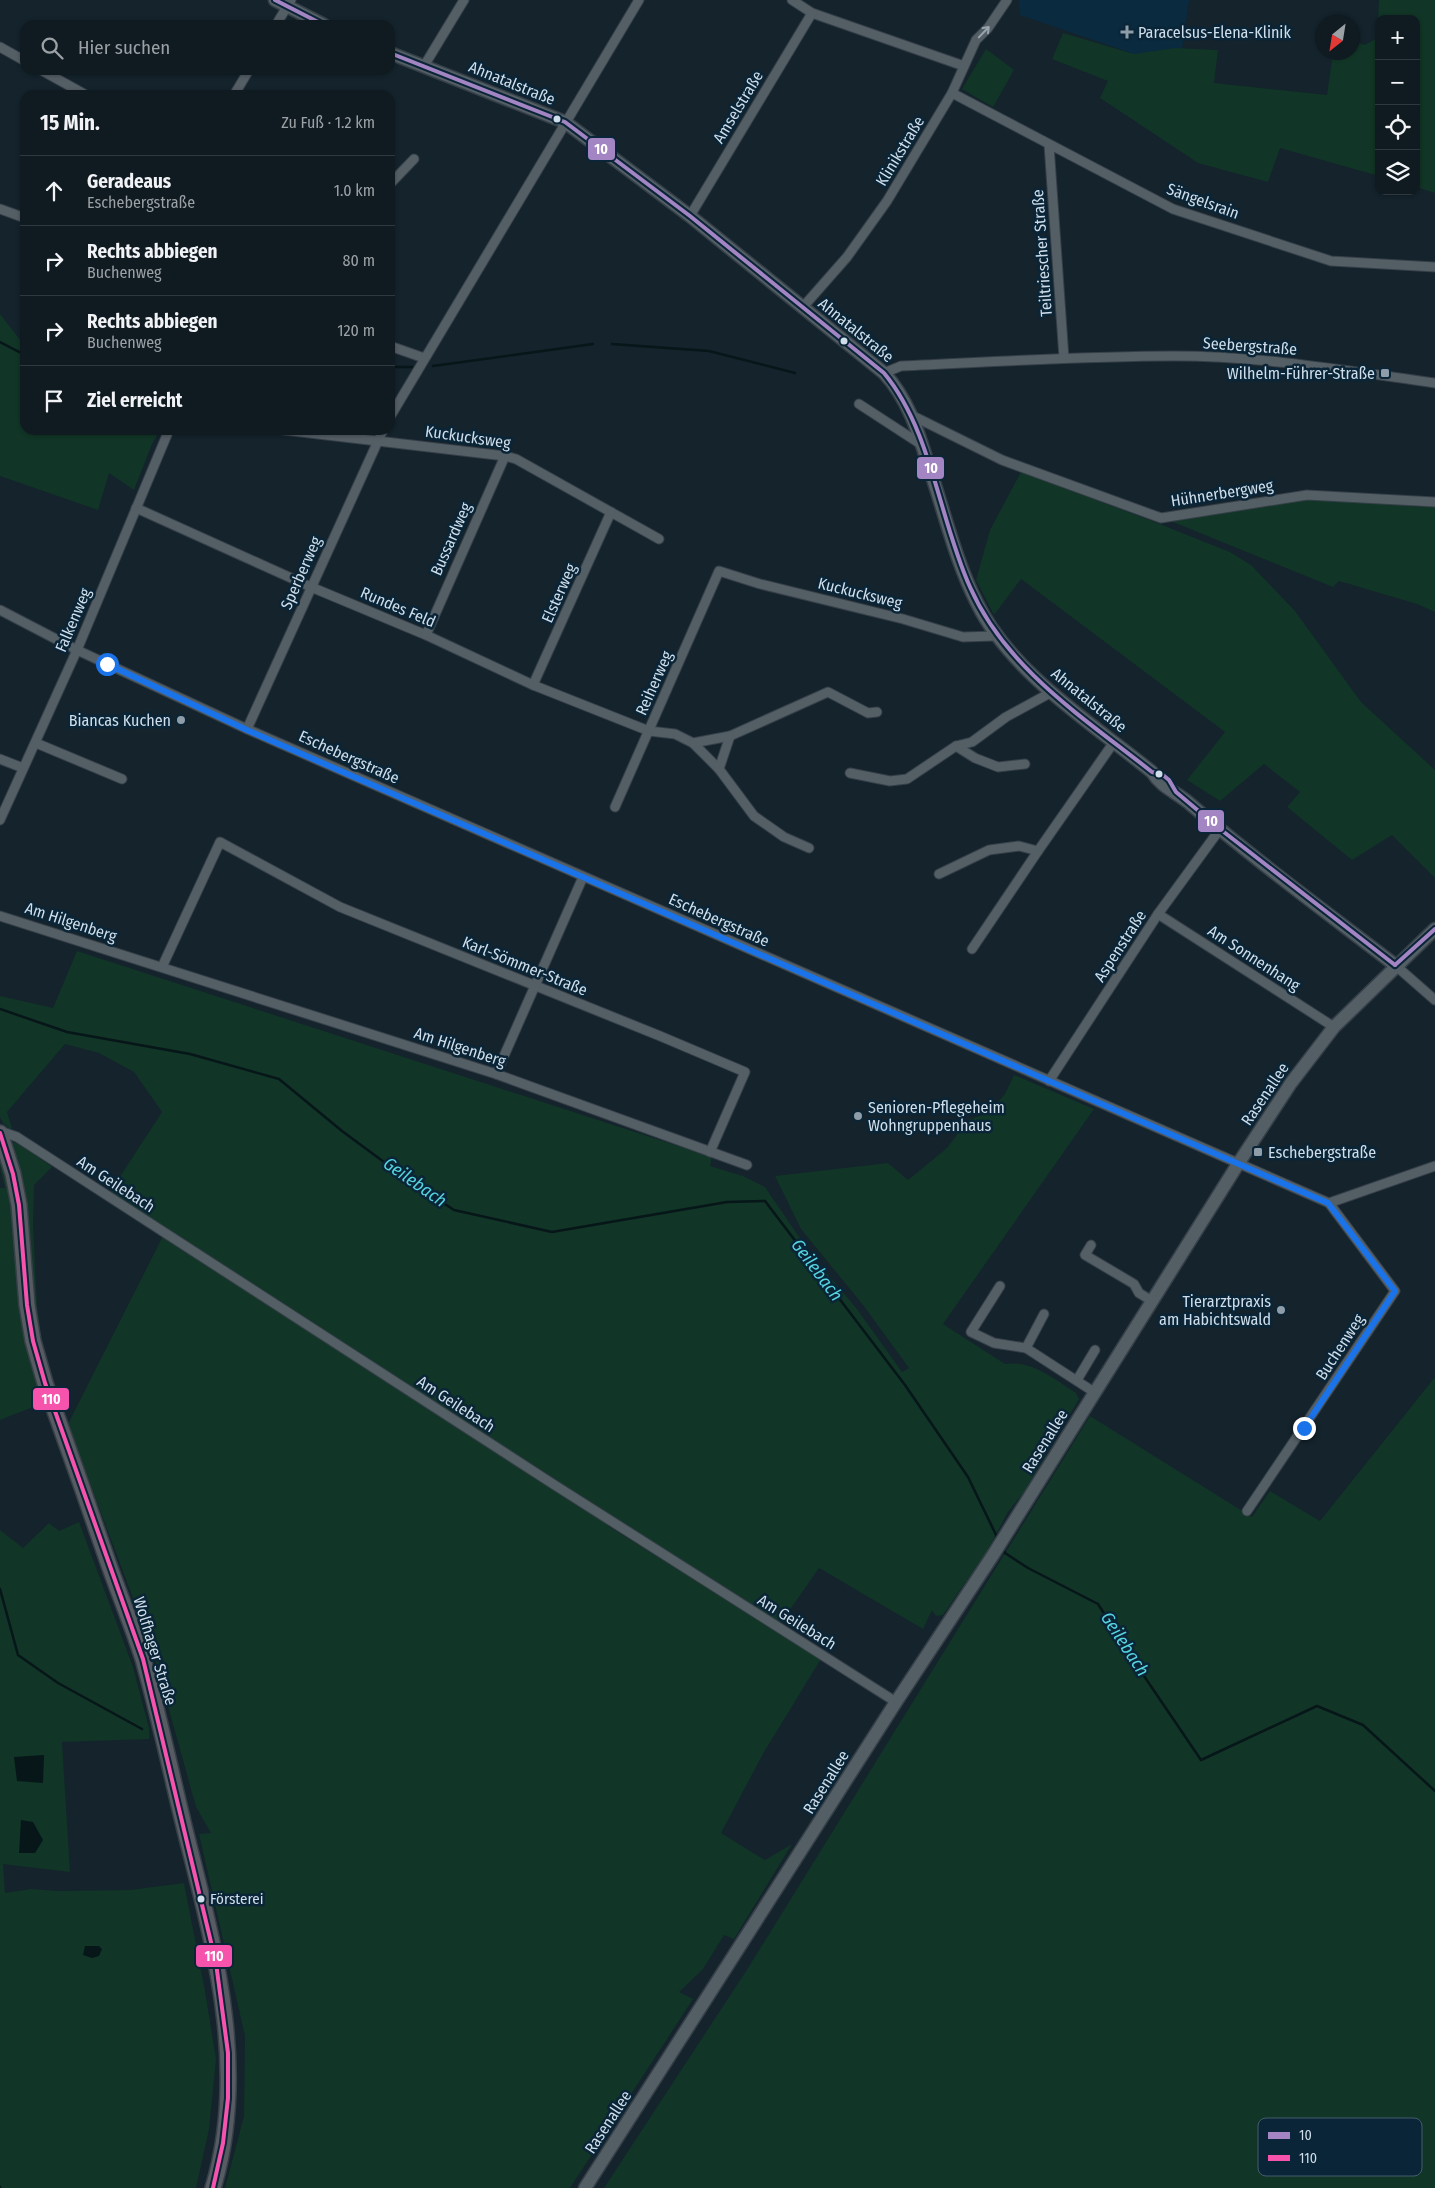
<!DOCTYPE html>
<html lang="de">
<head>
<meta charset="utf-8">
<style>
	body { margin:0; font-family:"Fira Sans Condensed",sans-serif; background:#18232a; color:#f1f3f6 }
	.controls { position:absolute; right:15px; top:15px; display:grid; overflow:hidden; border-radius:10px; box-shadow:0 1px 4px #0004 }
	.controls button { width:45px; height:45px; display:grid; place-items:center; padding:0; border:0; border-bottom:1px solid #2f383f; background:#0f1a21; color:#f1f3f6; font:25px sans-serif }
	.compass { position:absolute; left:1315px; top:15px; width:45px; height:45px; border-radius:50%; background:#0f1a21; box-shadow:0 1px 4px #0004; rotate:210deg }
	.stop { position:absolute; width:15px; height:15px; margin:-11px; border:4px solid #1a73e8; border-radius:50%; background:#fff }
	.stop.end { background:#1a73e8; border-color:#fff; box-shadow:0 1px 5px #0008 }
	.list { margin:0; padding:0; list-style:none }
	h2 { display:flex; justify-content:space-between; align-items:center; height:65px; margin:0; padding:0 20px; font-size:21px }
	h2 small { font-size:16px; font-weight:400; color:#9ba1a5 }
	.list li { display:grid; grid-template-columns:32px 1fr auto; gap:15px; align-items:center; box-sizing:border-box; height:70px; padding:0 20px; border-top:1px solid #2f383f }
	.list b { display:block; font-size:19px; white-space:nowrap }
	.list p { margin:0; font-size:16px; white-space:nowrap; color:#9ba1a5 }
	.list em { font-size:16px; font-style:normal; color:#9ba1a5 }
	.icon { flex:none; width:28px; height:28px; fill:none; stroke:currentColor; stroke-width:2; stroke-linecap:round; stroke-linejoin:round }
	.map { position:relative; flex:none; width:1435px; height:2188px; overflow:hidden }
	.search { position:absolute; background:#0f1a21; box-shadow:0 1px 4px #0004; left:20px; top:20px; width:375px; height:55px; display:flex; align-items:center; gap:12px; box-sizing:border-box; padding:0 18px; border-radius:15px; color:#9ba1a5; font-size:19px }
	.panel { position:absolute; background:#0f1a21; box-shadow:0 1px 4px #0004; left:20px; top:90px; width:375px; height:345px; border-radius:15px }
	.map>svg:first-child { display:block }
	.built { fill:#0a2b3f }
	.green { fill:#113526 }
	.water { fill:#071619 }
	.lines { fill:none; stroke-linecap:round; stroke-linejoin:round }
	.stream { stroke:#071619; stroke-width:2.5 }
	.street-casing { stroke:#353f48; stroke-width:11 }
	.secondary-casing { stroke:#353f48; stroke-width:15 }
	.primary-casing { stroke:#353f48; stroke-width:18 }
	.street { stroke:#545e65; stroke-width:9 }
	.secondary { stroke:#545e65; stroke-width:12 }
	.primary { stroke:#595b63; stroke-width:15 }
	.bus-1-casing { stroke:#0a2537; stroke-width:8 }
	.bus-2-casing { stroke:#0a2537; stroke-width:8 }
	.bus-1 { stroke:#a285c2; stroke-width:4 }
	.bus-2 { stroke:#f653ac; stroke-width:4 }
	.oneway { stroke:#98a4ae }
	.route { stroke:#1a73e8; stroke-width:6 }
	.poi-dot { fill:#8e9da8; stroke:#0a2537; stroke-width:2 }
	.bus-dot { fill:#cfdeea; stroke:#0a2537; stroke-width:2 }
	.labels { text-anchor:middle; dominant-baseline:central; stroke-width:5; stroke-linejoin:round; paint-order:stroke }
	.bus-label { font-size:15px; fill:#cfdeea; stroke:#0a2537; text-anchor:start }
	.poi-label { font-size:16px; fill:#cfdeea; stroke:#0a2537; text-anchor:start }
	.street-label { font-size:16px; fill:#cfdeea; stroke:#0a2537 }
	.water-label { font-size:18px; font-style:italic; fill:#56d3e0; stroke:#0a2537 }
	.key { fill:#0a2537; stroke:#455c6d; stroke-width:1 }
	.key-label { font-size:14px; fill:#cfdeea }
	.line-badge { stroke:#0a2537; stroke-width:2 }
	.badge-label { font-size:14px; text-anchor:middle; font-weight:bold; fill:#fff }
</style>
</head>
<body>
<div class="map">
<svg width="1435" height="2188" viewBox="0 0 1435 2188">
	<rect width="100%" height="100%" fill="#14232c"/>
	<!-- built -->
	<path class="built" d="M 1019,0 L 1189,0 L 1182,49 L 1134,54 L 1020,15 Z"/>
	<!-- green -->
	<g class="green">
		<path d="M 1379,0 L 1435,0 L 1435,193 L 1416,187 L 1416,19 L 1379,19 L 1379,176 L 1280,148 L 1268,182 L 1198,163 L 1100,98 L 1108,81 L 1052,59 L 1063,33 L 1134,54 L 1175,48 L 1218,50 L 1214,83 L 1327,95 L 1333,53 L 1352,52 L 1353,41 L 1365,45 L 1377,38 Z"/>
		<path d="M 986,49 L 1014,70 L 993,107 L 962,89 Z"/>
		<path d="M 0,314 L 25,346 L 25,430 L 160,430 L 152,444 L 134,490 L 109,473 L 98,510 L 0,476 Z"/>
		<path d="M 1021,472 L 1157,523 L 1230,552 L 1251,565 L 1295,611 L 1361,702 L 1435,770 L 1435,878 L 1392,835 L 1352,860 L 1287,807 L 1300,792 L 1264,764 L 1220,801 L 1187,780 L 1225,732 L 1021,579 L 994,615 L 976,580 L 990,530 Z"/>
		<path d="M 1313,497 L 1394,501 L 1415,507 L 1435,507 L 1435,612 L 1417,604 L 1339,581 L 1333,587 L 1168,520 Z"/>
		<path d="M 77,951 L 712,1157 L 710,1166 L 743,1176 L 765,1187 L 810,1253 L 857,1309 L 902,1372 L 909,1368 L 863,1305 L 801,1229 L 775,1176 L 888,1163 L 908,1180 L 947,1148 L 968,1120 L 988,1113 L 1005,1094 L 1014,1075 L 1094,1109 L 943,1324 L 1005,1364 C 1032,1360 1054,1379 1076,1393 L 1079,1399 L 1024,1492 L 1008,1512 L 987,1551 L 943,1615 L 936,1616 L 932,1610 L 923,1629 L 819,1568 L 780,1624 L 614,1518 L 608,1526 L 821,1659 L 764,1752 L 721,1833 L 765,1860 L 792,1844 L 734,1939 L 724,1935 L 703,1969 L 679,1992 L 693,1999 L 570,2188 L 225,2188 L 244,2116 L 245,2036 L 199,1834 L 211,1833 L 196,1807 L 153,1652 L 68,1424 L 167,1228 L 110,1192 L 162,1112 L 134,1072 L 99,1053 L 65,1044 L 7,1112 L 12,1128 L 10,1129 L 3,1123 L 0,1117 L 0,996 L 53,1008 Z"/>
		<path d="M 13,1142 L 21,1145 L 52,1167 L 34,1185 L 33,1225 L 37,1304 L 42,1349 L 39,1344 L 12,1152 Z"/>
		<path d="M 0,1154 L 12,1202 L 43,1398 L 41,1404 L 0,1420 L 0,1188 L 5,1188 L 0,1167 Z"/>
		<path d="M 1435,1377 L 1435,2188 L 604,2188 L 748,1968 L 1090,1416 L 1252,1517 L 1270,1491 L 1320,1521 Z"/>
		<path d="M 79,1522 L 133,1667 L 149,1728 L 149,1739 L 62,1742 L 70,1872 L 3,1864 L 5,1893 L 31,1889 L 58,1891 L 130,1890 L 184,1883 L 205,1991 L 216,2059 L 209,2129 L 196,2188 L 0,2188 L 0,1530 L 23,1548 L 49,1523 L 59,1531 Z"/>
	</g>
	<!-- water -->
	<g class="water">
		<path d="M 44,1755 L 43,1783 L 17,1781 L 14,1757 Z"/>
		<path d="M 21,1820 L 33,1822 L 43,1840 L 35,1853 L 19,1853 Z"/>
		<path d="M 85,1946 L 99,1946 L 102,1949 L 99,1956 L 92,1958 L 83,1955 Z"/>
	</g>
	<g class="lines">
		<!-- stream -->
		<g class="stream">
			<path d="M 0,342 L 25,355"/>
			<path d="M 612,344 L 709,351 L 795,373"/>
			<path d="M 433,366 L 593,344"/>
			<path d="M 390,367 L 412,367"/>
			<path d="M 0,1009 L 67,1032 L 190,1054 L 279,1079 L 342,1131 L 411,1182 L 454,1210 L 552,1232 L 727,1202 L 765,1201 L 905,1385 L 968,1477 L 998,1539"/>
			<path d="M 1003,1549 L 1005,1553 L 1028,1568 L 1098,1604 L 1142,1673 L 1201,1760 L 1317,1706 L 1363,1725 L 1435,1791"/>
			<path d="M 0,1589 L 18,1655 L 58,1683 L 142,1729"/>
			<path d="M 0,2187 L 0,2188"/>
		</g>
		<!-- street casing -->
		<g class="street-casing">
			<g id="street">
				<path d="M 792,0 L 812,13 L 964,66"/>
				<path d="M 276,25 L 291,0"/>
				<path d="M 0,47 L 25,61"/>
				<path d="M 424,66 L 464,0"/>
				<path d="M 41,70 L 86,95"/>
				<path d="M 952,93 L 1173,209 L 1331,261 L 1435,267"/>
				<path d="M 234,95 L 249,70"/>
				<path d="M 1049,145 L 1064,358"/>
				<path d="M 390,184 L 414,159"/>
				<path d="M 0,209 L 25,218"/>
				<path d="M 690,216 L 812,13"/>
				<path d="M 803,307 L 847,257 L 887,201 L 952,93 L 976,40 L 988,28 L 1007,0"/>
				<path d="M 390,346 L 424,358"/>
				<path d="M 884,373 L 901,366 C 992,362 1083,356 1174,356 C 1262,356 1349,371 1435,383"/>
				<path d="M 859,404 L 922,445"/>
				<path d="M 913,416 L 1002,460 L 1161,518 L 1307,495 L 1435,502"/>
				<path d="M 390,417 L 639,0"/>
				<path d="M 284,430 L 505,456 L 516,459 L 659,539"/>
				<path d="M 136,508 L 311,587 L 426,635 L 533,685 L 649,731 L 675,734 L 693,743 L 719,769 L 754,816 L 784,837 L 809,848"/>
				<path d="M 0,610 L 77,650 L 247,729 L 1329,1203 L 1435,1166"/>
				<path d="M 426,635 L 505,456"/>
				<path d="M 533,685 L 611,512"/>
				<path d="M 247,729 L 383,430"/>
				<path d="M 36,743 L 122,779"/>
				<path d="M 693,743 L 730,736 L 828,692 L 868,713 L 877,712"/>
				<path d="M 956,746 L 975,758 L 998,767 L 1025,764"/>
				<path d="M 0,759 L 23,768"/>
				<path d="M 719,769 L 730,736"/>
				<path d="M 850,773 L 890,781 L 907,779 L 956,746 L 972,742 L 1006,717 L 1050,693"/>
				<path d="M 615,807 L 719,571 L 760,584 L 903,619 L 963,637 L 995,636"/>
				<path d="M 0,820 L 77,650 L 169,430"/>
				<path d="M 939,874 L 989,850 L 1019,846 L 1038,851"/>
				<path d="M 1158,914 L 1334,1027"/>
				<path d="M 0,916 L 496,1074 L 747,1165"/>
				<path d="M 972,949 L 1038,851 L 1114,742"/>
				<path d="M 1395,965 L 1435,1000"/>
				<path d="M 162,967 L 220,842 L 340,907 L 660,1036 L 745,1072 L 710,1152"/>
				<path d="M 496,1074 L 583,877"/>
				<path d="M 1049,1081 L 1158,914 L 1220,829"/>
				<path d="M 0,1131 L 17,1137 L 553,1484 L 896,1702"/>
				<path d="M 1091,1245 L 1085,1255 L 1134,1284 L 1139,1293 L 1152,1301"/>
				<path d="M 1000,1286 L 971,1332 L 994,1343 L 1026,1348 L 1094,1392"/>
				<path d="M 1026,1348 L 1044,1314"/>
				<path d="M 1077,1380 L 1095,1350"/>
				<path d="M 1247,1511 L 1395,1291 L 1329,1203"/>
			</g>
		</g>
		<!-- secondary casing -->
		<g class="secondary-casing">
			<g id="secondary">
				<path d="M 275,0 L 324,25"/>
				<path d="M 390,53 L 565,122 L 690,216 L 884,373 C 908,399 918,431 928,464 C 944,510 955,560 977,603 C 1011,673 1093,724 1152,772 C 1161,787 1176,792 1189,803 C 1255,860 1326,912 1395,965"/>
				<path d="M 585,2188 L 896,1702 L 993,1555 L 1238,1164 L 1291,1083 L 1334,1027 L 1435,929"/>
			</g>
		</g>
		<!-- primary casing -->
		<g class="primary-casing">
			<path id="primary" d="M 0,1133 L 13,1174 L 19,1205 L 27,1305 L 33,1341 L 45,1383 C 67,1444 88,1504 109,1565 C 120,1596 133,1628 143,1659 C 159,1715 171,1773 185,1830 C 214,1946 249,2069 213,2188"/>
		</g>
		<!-- street -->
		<use href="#street" class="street"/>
		<!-- secondary -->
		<use href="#secondary" class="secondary"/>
		<!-- primary -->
		<use href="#primary" class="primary"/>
		<!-- bus-1 casing -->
		<g class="bus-1-casing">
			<g id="bus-1">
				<path d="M 275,0 L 324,25"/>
				<path d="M 390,53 L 565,122 L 690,216 L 884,373 C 932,431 939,519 970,587 C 1006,669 1084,718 1152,772 L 1163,775 L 1169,780 L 1176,792 L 1220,829 L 1395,965"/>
				<path d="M 1395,965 L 1435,929"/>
			</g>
		</g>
		<!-- bus-2 casing -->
		<g class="bus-2-casing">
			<path id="bus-2" d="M 0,1133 L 13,1174 L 19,1205 L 27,1305 L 33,1341 L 45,1383 L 143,1659 L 216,1963 L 228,2053 L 228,2098 L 223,2143 L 213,2188"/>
		</g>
		<!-- bus-1 -->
		<use href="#bus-1" class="bus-1"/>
		<!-- bus-2 -->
		<use href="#bus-2" class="bus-2"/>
	</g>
	<!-- one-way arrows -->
	<defs><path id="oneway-shaft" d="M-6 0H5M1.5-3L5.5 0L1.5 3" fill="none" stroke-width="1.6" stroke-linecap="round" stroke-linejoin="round" transform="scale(1.25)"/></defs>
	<use class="oneway" href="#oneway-shaft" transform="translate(984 32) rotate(-46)"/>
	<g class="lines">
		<!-- route -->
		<path class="route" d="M 107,664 L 247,730 L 1328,1203 L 1395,1291 L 1304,1428"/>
	</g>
	<!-- markers -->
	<g class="poi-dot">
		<path d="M1124.5 24.5h5v5h5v5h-5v5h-5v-5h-5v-5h5z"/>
		<rect x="1380" y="368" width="10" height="10" rx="2.5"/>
		<circle cx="181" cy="720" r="5"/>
		<circle cx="858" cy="1116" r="5"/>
		<rect x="1253" y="1147" width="10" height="10" rx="2.5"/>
		<circle cx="1281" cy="1310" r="5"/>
	</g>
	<g class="bus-dot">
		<circle cx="557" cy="119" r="4.5"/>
		<circle cx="844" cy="341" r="4.5"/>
		<circle cx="1159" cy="774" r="4.5"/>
		<circle cx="201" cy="1899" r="4.5"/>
	</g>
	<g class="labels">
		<!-- bus labels -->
		<g class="bus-label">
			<text x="210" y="1899">Försterei</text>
		</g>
		<!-- poi labels -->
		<g class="poi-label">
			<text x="1138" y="32">Paracelsus-Elena-Klinik</text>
			<text x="1375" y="373" text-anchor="end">Wilhelm-Führer-Straße</text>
			<text x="171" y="720" text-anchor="end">Biancas Kuchen</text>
			<text x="868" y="1107">Senioren-Pflegeheim<tspan x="868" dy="18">Wohngruppenhaus</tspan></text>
			<text x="1268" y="1152">Eschebergstraße</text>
			<text x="1271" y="1301" text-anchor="end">Tierarztpraxis<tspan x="1271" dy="18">am Habichtswald</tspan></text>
		</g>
		<!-- street labels -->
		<g class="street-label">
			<text transform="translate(512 83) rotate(22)">Ahnatalstraße</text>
			<text transform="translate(738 107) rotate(-59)">Amselstraße</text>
			<text transform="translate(900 151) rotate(-59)">Klinikstraße</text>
			<text transform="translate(1203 201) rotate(20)">Sängelsrain</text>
			<text transform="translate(1042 253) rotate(-94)">Teiltriescher Straße</text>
			<text transform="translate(856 330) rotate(39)">Ahnatalstraße</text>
			<text transform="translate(1250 346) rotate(4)">Seebergstraße</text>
			<text transform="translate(468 437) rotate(8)">Kuckucksweg</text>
			<text transform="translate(1222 493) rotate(-9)">Hühnerbergweg</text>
			<text transform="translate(451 539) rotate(-66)">Bussardweg</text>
			<text transform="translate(301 573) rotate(-66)">Sperberweg</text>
			<text transform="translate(559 593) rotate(-66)">Elsterweg</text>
			<text transform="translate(860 593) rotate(14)">Kuckucksweg</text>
			<text transform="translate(398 607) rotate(23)">Rundes Feld</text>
			<text transform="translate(73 620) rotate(-67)">Falkenweg</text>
			<text transform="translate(654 683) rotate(-66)">Reiherweg</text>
			<text transform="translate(1089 700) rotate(39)">Ahnatalstraße</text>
			<text transform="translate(349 757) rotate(24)">Eschebergstraße</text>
			<text transform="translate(719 920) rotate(24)">Eschebergstraße</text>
			<text transform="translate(71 922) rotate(18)">Am Hilgenberg</text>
			<text transform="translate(1120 946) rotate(-57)">Aspenstraße</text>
			<text transform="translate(1254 958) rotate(33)">Am Sonnenhang</text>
			<text transform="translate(525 966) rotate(22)">Karl-Sömmer-Straße</text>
			<text transform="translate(460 1047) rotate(18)">Am Hilgenberg</text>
			<text transform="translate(1265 1094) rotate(-56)">Rasenallee</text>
			<text transform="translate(116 1184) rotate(33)">Am Geilebach</text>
			<text transform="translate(1340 1347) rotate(-57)">Buchenweg</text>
			<text transform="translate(456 1404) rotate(33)">Am Geilebach</text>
			<text transform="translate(1045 1441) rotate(-58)">Rasenallee</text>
			<text transform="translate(797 1622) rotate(32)">Am Geilebach</text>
			<text transform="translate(155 1651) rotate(73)">Wolfhager Straße</text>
			<text transform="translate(826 1782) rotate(-58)">Rasenallee</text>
			<text transform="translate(608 2122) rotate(-57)">Rasenallee</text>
		</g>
		<!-- water labels -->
		<g class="water-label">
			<text transform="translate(415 1182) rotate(35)">Geilebach</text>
			<text transform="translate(817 1270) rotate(53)">Geilebach</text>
			<text transform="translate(1125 1644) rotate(57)">Geilebach</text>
		</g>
	</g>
	<!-- legend -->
	<rect x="1258" y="2118" width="164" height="58" rx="8" class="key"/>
	<rect x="1268" y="2132" width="22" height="7" fill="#a285c2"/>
	<rect x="1268" y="2155" width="22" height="6" fill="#f653ac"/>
	<g class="key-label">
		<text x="1299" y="2140">10</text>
		<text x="1299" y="2163">110</text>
	</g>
	<g class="line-badge">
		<rect x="587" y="137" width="29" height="24" rx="5" fill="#a285c2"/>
		<rect x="916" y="456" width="29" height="24" rx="5" fill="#a285c2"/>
		<rect x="1197" y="809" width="28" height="24" rx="5" fill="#a285c2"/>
		<rect x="32" y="1387" width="38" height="24" rx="5" fill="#f653ac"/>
		<rect x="195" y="1944" width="38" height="24" rx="5" fill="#f653ac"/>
	</g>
	<g class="badge-label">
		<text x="601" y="154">10</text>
		<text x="931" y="473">10</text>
		<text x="1211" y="826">10</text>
		<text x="51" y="1404">110</text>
		<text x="214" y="1961">110</text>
	</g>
</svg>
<div class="controls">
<button>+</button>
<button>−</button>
<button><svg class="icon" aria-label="locate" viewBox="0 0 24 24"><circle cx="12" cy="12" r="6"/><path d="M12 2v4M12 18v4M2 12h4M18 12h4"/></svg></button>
<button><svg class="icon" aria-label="layers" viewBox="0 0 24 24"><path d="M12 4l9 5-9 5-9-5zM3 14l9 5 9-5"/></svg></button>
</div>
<svg class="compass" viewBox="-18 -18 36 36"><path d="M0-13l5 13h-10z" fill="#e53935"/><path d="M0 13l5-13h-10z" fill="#9ba1a5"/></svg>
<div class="stop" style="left:107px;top:664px"></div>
<div class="stop end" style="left:1304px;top:1428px"></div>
<div class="search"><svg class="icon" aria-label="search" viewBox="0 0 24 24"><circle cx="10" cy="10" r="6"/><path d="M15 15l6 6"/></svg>Hier suchen</div>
<section class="panel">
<h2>15 Min.<small>Zu Fuß · 1.2 km</small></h2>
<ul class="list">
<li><svg class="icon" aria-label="ahead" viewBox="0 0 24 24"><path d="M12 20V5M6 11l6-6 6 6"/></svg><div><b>Geradeaus</b><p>Eschebergstraße</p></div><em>1.0 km</em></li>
<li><svg class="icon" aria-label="right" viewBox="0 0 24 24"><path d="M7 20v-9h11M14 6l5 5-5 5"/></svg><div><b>Rechts abbiegen</b><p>Buchenweg</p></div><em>80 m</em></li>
<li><svg class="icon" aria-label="right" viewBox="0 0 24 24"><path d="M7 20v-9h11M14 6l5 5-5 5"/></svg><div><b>Rechts abbiegen</b><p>Buchenweg</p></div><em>120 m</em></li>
<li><svg class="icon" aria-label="arrive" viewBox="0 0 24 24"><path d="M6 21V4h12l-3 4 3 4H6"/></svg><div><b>Ziel erreicht</b></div></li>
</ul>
</section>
</div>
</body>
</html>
